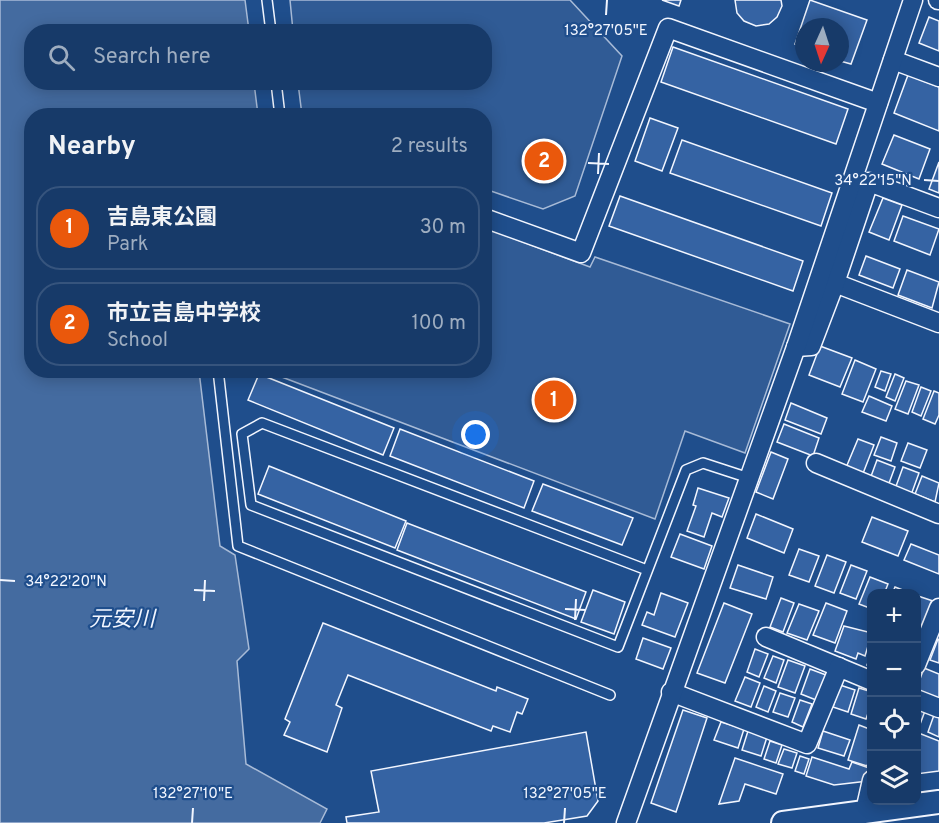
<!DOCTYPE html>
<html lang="en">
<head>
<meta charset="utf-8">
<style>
	body { margin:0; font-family:Overpass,"Noto Sans JP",sans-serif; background:#244571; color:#f1f3f6 }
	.controls { position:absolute; right:18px; bottom:18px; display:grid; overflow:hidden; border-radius:12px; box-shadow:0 3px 15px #0003 }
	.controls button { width:54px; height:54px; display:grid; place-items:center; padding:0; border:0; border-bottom:2px solid #36547d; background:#173a69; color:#f1f3f6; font:30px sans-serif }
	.compass { position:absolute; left:795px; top:18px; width:54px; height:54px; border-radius:50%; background:#173a69; box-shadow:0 3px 15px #0003; rotate:183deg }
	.you { position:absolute; left:476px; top:435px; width:21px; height:21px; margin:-15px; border:4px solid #fff; border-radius:50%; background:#1a73e8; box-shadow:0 0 0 9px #1a73e833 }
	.badge { display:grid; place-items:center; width:39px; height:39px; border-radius:50%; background:#ea580c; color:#fff; font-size:20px; font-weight:700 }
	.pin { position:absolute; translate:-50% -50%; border:3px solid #fff; box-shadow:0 2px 6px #0006 }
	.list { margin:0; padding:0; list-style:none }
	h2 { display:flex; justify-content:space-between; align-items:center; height:78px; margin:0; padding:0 24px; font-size:26px }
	h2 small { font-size:20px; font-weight:400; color:#9eadc0 }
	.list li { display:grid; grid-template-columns:39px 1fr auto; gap:18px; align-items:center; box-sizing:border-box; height:84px; margin:0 12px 12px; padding:0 12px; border:2px solid #36547d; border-radius:24px }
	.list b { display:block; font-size:22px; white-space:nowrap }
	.list p { margin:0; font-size:20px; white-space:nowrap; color:#9eadc0 }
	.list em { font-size:20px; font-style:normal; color:#9eadc0 }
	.icon { flex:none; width:33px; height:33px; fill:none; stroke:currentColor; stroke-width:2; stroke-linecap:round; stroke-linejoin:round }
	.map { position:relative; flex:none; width:939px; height:823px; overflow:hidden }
	.search { position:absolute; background:#173a69; box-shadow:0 3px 15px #0003; left:24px; top:24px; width:468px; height:66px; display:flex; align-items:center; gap:15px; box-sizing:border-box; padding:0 21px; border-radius:24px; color:#9eadc0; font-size:22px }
	.panel { position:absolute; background:#173a69; box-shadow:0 3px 15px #0003; left:24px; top:108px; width:468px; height:270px; border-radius:24px }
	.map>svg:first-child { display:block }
	.built { fill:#305b95; stroke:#a8bbd7; stroke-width:1.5 }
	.water { fill:#446ba0; stroke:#a8bbd7; stroke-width:1.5 }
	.building { fill:#3563a3; stroke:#f2f6ff; stroke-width:1.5 }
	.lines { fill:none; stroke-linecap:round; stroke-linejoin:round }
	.service-casing { stroke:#f2f6ff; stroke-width:12 }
	.minor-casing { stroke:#f2f6ff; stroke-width:21 }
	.tertiary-casing { stroke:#f2f6ff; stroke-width:26 }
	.service { stroke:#1f4e8c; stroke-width:9 }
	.minor { stroke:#1f4e8c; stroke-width:18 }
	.tertiary { stroke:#1f4e8c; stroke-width:22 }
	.ticks { fill:none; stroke:#f2f6ff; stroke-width:2 }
	.labels { text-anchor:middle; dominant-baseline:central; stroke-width:4.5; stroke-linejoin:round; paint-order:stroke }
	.water-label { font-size:22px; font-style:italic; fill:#f2f6ff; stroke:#1f4e8c }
	.ticks-label { font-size:15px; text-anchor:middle; fill:#f2f6ff; stroke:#1f4e8c; stroke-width:4.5; stroke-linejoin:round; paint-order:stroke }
</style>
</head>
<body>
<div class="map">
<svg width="939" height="823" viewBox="0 0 939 823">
	<rect width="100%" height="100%" fill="#1f4e8c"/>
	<!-- built -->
	<g class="built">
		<path d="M 290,0 L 570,0 L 622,56 L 575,196 L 543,209 L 485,189 L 484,116 L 302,115 L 298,83 L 484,82 L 484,32 L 293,31 Z"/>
		<path d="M 485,228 L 590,267 L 595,257 L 790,324 L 745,453 L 685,431 L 655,519 L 266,371 L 484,370 Z"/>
	</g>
	<!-- water -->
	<path class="water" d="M 0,0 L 245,0 L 249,31 L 32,32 L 32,82 L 254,83 L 258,115 L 32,116 L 32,370 L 199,371 L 220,546 L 235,555 L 249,649 L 237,661 L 246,764 L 327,809 L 320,823 L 0,823 Z"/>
	<!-- building -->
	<g class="building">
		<path d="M 662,0 L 681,0 L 679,6 Z"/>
		<path d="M 735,0 L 781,0 L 782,6 L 777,17 L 769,24 L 756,26 L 744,21 L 737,13 Z"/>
		<path d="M 810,0 L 867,20 L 851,64 L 840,61 L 840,27 L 804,27 L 804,48 L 795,44 Z"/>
		<path d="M 929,17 L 939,21 L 939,51 L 919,43 Z"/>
		<path d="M 673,47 L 848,109 L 836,144 L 661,82 Z"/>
		<path d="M 908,75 L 939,87 L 939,131 L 894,113 Z"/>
		<path d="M 650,118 L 678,128 L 662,171 L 635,161 Z"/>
		<path d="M 894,135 L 930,149 L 919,179 L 882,164 Z"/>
		<path d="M 682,140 L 832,193 L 821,226 L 670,173 Z"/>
		<path d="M 939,162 L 939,193 L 929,189 Z"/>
		<path d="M 620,196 L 803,261 L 793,291 L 609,226 Z"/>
		<path d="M 883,198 L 902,205 L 889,240 L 869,232 Z"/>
		<path d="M 903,216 L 939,229 L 930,255 L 894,241 Z"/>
		<path d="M 866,256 L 900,269 L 893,288 L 859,275 Z"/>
		<path d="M 907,270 L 939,282 L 932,308 L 898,295 Z"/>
		<path d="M 820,346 L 852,358 L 840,387 L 809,375 Z"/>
		<path d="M 855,360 L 876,369 L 863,402 L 842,394 Z"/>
		<path d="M 881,371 L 891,374 L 885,391 L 875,387 Z"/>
		<path d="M 259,374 L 394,428 L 383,455 L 248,400 Z"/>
		<path d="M 895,374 L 904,378 L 895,401 L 886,397 Z"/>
		<path d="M 906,381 L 919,385 L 908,414 L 895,409 Z"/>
		<path d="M 921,387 L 931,391 L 921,416 L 912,412 Z"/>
		<path d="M 934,391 L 939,393 L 939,415 L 935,424 L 923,419 Z"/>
		<path d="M 869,396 L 892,406 L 886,421 L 862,412 Z"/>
		<path d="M 791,403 L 827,418 L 821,434 L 785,420 Z"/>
		<path d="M 784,424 L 819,438 L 813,456 L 777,442 Z"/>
		<path d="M 400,429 L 534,481 L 524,508 L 390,456 Z"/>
		<path d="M 881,437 L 897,443 L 891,461 L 874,455 Z"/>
		<path d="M 858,439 L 874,445 L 862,476 L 845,470 Z"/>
		<path d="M 908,443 L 927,450 L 920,468 L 901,461 Z"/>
		<path d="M 771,452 L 788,459 L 773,499 L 756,492 Z"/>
		<path d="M 877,460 L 895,467 L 888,486 L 870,479 Z"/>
		<path d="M 269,466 L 406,521 L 395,548 L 258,494 Z"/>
		<path d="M 903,467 L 919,473 L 911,495 L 895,489 Z"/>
		<path d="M 922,476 L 939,483 L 935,502 L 915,494 Z"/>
		<path d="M 543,484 L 633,518 L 622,545 L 532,511 Z"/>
		<path d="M 698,488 L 729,498 L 722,517 L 712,513 L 704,537 L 687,531 L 696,506 L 693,505 Z"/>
		<path d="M 756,514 L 793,529 L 784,553 L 747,538 Z"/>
		<path d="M 872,517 L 908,531 L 898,556 L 862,542 Z"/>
		<path d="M 407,523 L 586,592 L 576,619 L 397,550 Z"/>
		<path d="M 680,534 L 712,546 L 704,569 L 671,557 Z"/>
		<path d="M 911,544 L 939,555 L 939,574 L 904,560 Z"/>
		<path d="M 799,549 L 819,556 L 809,582 L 789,575 Z"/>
		<path d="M 827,555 L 846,562 L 834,593 L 815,586 Z"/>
		<path d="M 738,565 L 773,577 L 766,599 L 730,588 Z"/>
		<path d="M 851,565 L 867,571 L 856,599 L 840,593 Z"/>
		<path d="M 870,577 L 888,584 L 884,594 L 872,594 L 872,609 L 859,604 Z"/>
		<path d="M 895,587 L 913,594 L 892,594 Z"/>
		<path d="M 593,590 L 625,602 L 614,634 L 581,622 Z"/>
		<path d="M 661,593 L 688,603 L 675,637 L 642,625 L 647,612 L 654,615 Z"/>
		<path d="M 918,596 L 936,602 L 926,629 L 916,626 Z"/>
		<path d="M 781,598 L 794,603 L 783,632 L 770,627 Z"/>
		<path d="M 724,603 L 752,614 L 725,683 L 697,673 Z"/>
		<path d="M 826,603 L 847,611 L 835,643 L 813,635 Z"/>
		<path d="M 799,604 L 819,611 L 807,640 L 787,633 Z"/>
		<path d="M 323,623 L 496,691 L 497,687 L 528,699 L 522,714 L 517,712 L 510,732 L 493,726 L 491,731 L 348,675 L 336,705 L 342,708 L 327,752 L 284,735 L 290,722 L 285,719 Z"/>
		<path d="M 844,626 L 872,633 L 865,656 L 858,653 L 856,659 L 835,651 Z"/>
		<path d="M 643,638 L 671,648 L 663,669 L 636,659 Z"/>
		<path d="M 938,639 L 939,640 L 939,663 L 930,660 Z"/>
		<path d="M 755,649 L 768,654 L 759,677 L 747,672 Z"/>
		<path d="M 872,652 L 872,667 L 867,665 Z"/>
		<path d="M 773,656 L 784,660 L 776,683 L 764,678 Z"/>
		<path d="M 788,660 L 805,666 L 795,693 L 778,687 Z"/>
		<path d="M 924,668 L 939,674 L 939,699 L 916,690 Z"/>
		<path d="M 810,669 L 826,675 L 816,700 L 801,694 Z"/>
		<path d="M 745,677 L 760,683 L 751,707 L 735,701 Z"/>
		<path d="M 840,685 L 855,690 L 848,712 L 833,707 Z"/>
		<path d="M 764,686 L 776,691 L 768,712 L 756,707 Z"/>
		<path d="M 859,688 L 872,692 L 872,702 L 866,719 L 851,714 Z"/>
		<path d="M 780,693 L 795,698 L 788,717 L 773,712 Z"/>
		<path d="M 800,700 L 812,704 L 803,727 L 792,722 Z"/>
		<path d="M 916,707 L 925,711 L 919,727 L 916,726 Z"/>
		<path d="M 683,710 L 707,718 L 676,812 L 651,803 Z"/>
		<path d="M 934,715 L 939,717 L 939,737 L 928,732 Z"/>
		<path d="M 721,722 L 744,729 L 738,748 L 714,740 Z"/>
		<path d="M 859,725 L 872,730 L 872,751 L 867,766 L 848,760 Z"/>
		<path d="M 748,731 L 767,737 L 761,756 L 742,750 Z"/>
		<path d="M 823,731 L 850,740 L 844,756 L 818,748 Z"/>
		<path d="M 586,732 L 598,801 L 587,816 L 544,823 L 347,823 L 346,817 L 379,812 L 371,771 Z"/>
		<path d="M 916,732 L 939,741 L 939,771 L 916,774 Z"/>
		<path d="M 770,741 L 782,745 L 776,763 L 764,759 Z"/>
		<path d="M 784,749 L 797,753 L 792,768 L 778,764 Z"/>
		<path d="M 800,756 L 809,759 L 804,774 L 795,771 Z"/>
		<path d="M 812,757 L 849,769 L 852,762 L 872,769 L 868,781 L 834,785 L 806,776 Z"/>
		<path d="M 735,758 L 783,774 L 776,794 L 745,784 L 739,801 L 719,804 Z"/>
	</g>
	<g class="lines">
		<!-- service casing -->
		<g class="service-casing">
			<g id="service">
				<path d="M 267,0 L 271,32"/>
				<path d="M 276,82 L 280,116"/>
				<path d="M 218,370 L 238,546 L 610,695"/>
				<path d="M 647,570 L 262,423 L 242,434 L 251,505 L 618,647 L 686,470 L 703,463 L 749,478"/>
			</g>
		</g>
		<!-- minor casing -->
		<g class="minor-casing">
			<g id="minor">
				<path d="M 938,0 L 939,0"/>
				<path d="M 893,60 L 939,77"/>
				<path d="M 484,218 L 581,253 L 668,28 L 878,103"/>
				<path d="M 835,283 L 939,323"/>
				<path d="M 796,347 L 811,346 L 835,283 L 869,182 L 939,208"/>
				<path d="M 816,463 L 939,514"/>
				<path d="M 766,637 L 872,681"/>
				<path d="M 916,665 L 939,608"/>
				<path d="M 671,692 L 807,744 L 839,667"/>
				<path d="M 916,699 L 939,708"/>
				<path d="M 865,811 L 872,780"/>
				<path d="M 626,823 L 796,347 L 913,0"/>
			</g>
		</g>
		<!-- tertiary casing -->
		<g class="tertiary-casing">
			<path id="tertiary" d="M 783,823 L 939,802"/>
		</g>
		<!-- service -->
		<use href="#service" class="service"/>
		<!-- minor -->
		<use href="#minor" class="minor"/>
		<!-- tertiary -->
		<use href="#tertiary" class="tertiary"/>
	</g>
	<!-- ticks -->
	<path class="ticks" d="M 606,15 L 607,0M 588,163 L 609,164M 598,174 L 599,153M 924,180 L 939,181M 0,580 L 15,581M 194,590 L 215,591M 204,601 L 205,580M 565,609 L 586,610M 575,620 L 576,599M 192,823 L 193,808M 564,823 L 565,808"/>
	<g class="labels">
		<!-- water labels -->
		<g class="water-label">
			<text x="122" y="620">元安川</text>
		</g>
	</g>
	<g class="ticks-label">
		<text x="606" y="35">132°27'05"E</text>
		<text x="873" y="185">34°22'15"N</text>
		<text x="66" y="586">34°22'20"N</text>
		<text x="193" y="798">132°27'10"E</text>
		<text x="565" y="798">132°27'05"E</text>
	</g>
</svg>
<div class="controls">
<button>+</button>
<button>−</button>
<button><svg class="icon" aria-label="locate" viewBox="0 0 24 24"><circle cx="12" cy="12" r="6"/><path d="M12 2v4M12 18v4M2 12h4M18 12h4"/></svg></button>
<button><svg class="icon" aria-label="layers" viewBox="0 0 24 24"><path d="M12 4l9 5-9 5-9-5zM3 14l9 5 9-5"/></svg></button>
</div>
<svg class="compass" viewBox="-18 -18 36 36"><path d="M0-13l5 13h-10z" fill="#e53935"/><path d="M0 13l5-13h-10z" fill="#9eadc0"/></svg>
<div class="you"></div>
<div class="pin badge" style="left:554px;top:400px">1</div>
<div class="pin badge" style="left:544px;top:161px">2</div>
<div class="search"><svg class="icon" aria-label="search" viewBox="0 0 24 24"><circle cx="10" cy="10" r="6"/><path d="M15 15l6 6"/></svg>Search here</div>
<section class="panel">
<h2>Nearby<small>2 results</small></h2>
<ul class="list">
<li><span class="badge">1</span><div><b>吉島東公園</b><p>Park</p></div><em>30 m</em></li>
<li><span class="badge">2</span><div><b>市立吉島中学校</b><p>School</p></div><em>100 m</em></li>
</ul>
</section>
</div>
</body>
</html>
